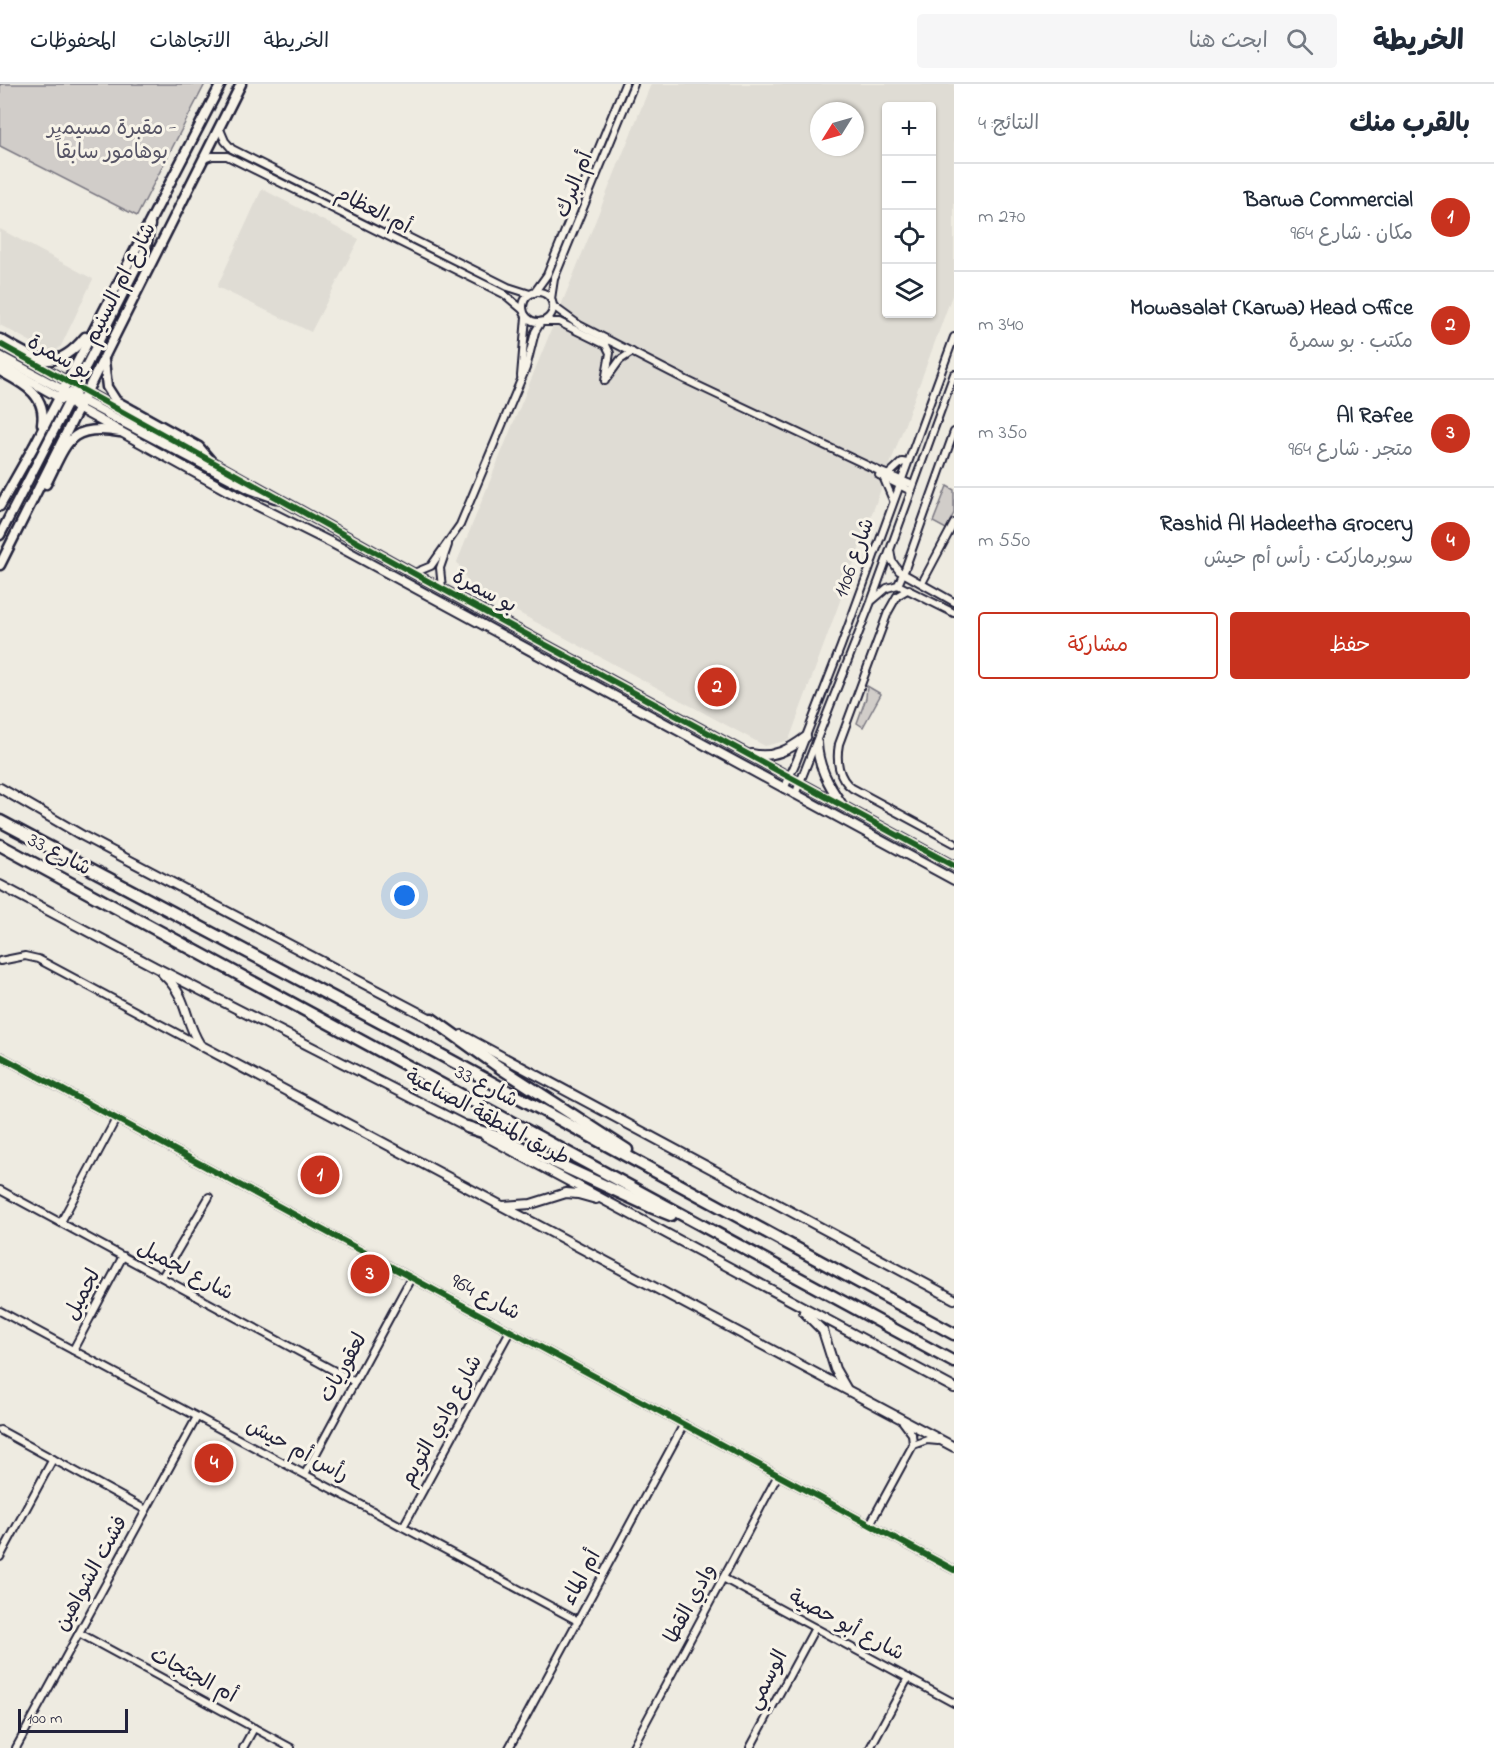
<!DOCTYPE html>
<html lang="ar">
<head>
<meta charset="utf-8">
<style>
	body { margin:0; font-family:"Indie Flower","Playpen Sans Arabic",sans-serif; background:#f6f6f7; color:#1f2937; direction:rtl }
	.controls { position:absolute; right:18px; top:18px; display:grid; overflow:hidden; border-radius:6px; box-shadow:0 2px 4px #0004 }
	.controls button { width:54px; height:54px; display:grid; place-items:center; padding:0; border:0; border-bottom:2px solid #e0e1e3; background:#fff; color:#1f2937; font:30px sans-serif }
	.compass { position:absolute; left:810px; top:18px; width:54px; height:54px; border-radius:50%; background:#fff; box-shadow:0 2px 4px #0004; rotate:233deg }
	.scale { position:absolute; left:18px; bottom:15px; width:110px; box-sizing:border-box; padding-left:6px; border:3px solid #22223b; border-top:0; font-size:16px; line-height:21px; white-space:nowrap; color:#22223b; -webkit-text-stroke:4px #f7f3e8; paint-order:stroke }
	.you { position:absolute; left:405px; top:812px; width:21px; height:21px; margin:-15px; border:4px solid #fff; border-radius:50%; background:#1a73e8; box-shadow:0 0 0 9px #1a73e833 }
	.badge { display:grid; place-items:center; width:39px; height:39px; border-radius:50%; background:#c8321e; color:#fff; font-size:20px; font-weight:700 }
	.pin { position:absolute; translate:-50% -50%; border:3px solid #fff; box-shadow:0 2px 6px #0006 }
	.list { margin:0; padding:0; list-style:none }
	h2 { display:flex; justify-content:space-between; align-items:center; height:78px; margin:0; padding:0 24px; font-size:26px }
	h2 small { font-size:20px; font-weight:400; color:#747a83 }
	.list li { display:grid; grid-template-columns:39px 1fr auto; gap:18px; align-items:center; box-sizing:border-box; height:108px; padding:0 24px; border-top:2px solid #e0e1e3 }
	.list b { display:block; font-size:22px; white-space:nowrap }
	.list p { margin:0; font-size:20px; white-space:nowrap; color:#747a83 }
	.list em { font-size:20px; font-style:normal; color:#747a83 }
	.actions { display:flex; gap:12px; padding:18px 24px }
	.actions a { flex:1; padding:14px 0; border:2px solid #c8321e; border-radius:6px; text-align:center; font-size:21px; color:#c8321e }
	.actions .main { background:#c8321e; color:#fff }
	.icon { flex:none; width:33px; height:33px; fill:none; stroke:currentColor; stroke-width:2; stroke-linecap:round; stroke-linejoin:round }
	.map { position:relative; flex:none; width:954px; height:1664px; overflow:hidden; direction:ltr }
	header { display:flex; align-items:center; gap:36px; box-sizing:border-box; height:84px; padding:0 30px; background:#fff; border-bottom:2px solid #e0e1e3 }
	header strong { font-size:28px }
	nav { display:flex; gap:33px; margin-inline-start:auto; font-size:21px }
	.search { width:420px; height:54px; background:#f6f6f7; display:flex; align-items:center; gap:15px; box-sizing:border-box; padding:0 21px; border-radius:6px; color:#747a83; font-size:22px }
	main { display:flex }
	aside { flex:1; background:#fff }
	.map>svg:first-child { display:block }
	.built { fill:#dfdcd4; fill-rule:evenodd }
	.green { fill:#d1cdc9; stroke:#7a7882; stroke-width:1.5 }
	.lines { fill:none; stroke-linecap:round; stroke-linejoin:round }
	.minor-casing { stroke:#22223b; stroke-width:10 }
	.tertiary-casing { stroke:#22223b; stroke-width:12 }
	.secondary-casing { stroke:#22223b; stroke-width:13 }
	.trunk-casing { stroke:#22223b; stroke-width:15 }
	.minor { stroke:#f7f3e8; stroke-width:6 }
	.tertiary { stroke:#f7f3e8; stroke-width:8 }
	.secondary { stroke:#f7f3e8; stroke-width:8 }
	.trunk { stroke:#f7f3e8; stroke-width:10 }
	.cycleway-casing { stroke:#f7f3e8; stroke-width:10 }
	.cycleway { stroke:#1b5e20; stroke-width:6 }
	.labels { text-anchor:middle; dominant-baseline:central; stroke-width:6; stroke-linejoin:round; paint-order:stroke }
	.park-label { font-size:21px; fill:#575566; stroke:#f7f3e8 }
	.street-label { font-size:21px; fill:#22223b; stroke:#f7f3e8 }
</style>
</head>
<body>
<header>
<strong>الخريطة</strong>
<div class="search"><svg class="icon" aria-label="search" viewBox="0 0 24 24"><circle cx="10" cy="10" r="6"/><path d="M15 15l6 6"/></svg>ابحث هنا</div>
<nav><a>الخريطة</a><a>الاتجاهات</a><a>المحفوظات</a></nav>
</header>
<main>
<aside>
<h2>بالقرب منك<small>النتائج: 4</small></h2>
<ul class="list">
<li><span class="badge">1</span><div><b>Barwa Commercial</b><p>مكان · شارع 964</p></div><em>270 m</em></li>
<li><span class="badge">2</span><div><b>Mowasalat (Karwa) Head Office</b><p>مكتب · بو سمرة</p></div><em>340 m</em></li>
<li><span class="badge">3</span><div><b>Al Rafee</b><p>متجر · شارع 964</p></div><em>350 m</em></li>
<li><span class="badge">4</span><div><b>Rashid Al Hadeetha Grocery</b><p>سوبرماركت · رأس أم حيش</p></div><em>550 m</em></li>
</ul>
<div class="actions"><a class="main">حفظ</a><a>مشاركة</a></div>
</aside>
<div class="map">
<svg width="954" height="1664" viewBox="0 0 954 1664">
	<rect width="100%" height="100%" fill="#eeebe1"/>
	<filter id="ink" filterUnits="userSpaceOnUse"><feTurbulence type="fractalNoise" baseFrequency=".0167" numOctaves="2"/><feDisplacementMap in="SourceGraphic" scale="12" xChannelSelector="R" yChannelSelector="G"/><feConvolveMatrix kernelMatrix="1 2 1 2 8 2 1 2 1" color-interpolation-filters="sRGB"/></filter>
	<g filter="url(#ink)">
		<!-- built -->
		<g class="built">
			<path d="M 651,0 L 954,0 L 954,206 L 789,656 L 765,662 L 471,503 L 457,478 ZM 886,22 L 932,22 L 932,230 L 886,230 ZM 819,27 L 855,27 L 855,63 L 819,63 Z"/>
			<path d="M 262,105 L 359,155 L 311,248 L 217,203 Z"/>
			<path d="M 0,145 L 93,195 L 61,262 L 57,266 L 48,267 L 0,241 Z"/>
		</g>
		<!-- green -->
		<g class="green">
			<path d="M 0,0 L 205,0 L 137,132 L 0,62 Z"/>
			<path d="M 947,402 L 954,406 L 954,429 L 946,445 L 933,438 Z"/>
			<path d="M 867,602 L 881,610 L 863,643 L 857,639 L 866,614 Z"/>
		</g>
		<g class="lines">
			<!-- minor casing -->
			<g class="minor-casing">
				<g id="minor">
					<path d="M 219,43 L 225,57 L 232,65 L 508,203 L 530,210"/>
					<path d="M 204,75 L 212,72 L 227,72 L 504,210 L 523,226"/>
					<circle cx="538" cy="223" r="15"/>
					<path d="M 534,209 L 547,191 L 625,0"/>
					<path d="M 551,215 L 554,195 L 634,0"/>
					<path d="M 553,222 L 579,241 L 686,296 L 879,387 L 913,401"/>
					<path d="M 544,238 L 559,238 L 606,261 L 610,269 L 605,297"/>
					<path d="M 521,292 L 526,233"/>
					<path d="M 607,294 L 620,276 L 632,268"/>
					<path d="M 879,391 L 911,407"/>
					<path d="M 888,391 L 902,378 L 907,379"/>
					<path d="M 884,395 L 893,416"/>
					<path d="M 890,466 L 892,477 L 899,487 L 954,518"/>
					<path d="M 414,489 L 431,482 L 460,441 L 526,284 L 535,248 L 541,238"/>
					<path d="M 922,499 L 954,439"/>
					<path d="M 898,501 L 905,485 L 954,348"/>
					<path d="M 442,504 L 440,484 L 448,461"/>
					<path d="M 909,505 L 897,512 L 888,528 L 839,660 C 836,676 838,694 852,704 L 954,759"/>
					<path d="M 873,516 L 887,504 L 898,501 L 954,529"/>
					<path d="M 784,705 L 796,678 L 841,562 L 954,253"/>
					<path d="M 795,711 L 871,518 L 954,290"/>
					<path d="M 0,877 L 25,872 L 38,875 L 199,961"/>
					<path d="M 0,972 L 954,1486"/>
					<path d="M 0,1106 L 355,1298"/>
					<path d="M 61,1138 L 116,1035"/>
					<path d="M 162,1193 L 209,1113"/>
					<path d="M 0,1227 L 578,1537"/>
					<path d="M 73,1266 L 123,1172"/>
					<path d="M 0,1346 L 146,1426"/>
					<path d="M 913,1361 L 927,1356 L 938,1357"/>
					<path d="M 305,1390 L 411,1194"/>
					<path d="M 870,1440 L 913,1361 L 912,1350 L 903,1338"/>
					<path d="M 403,1443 L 510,1247"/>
					<path d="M 0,1473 L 53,1375"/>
					<path d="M 723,1494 L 954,1619"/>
					<path d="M 79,1549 L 291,1664"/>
					<path d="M 16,1664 L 197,1333"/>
					<path d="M 243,1664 L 254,1644"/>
					<path d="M 509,1664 L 684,1340"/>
					<path d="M 632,1664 L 778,1391"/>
					<path d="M 750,1664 L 815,1544"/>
					<path d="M 870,1664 L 908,1594"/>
				</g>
			</g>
			<!-- tertiary casing -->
			<g class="tertiary-casing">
				<g id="tertiary">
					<path d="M 0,260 L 413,489 L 954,782"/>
					<path d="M 0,280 L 62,315"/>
					<path d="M 74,322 L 230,408 L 332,459 L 954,796"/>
					<path d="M 817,659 C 818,682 828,700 841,719"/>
					<path d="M 752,670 C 773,675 790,665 806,653"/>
					<path d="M 0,704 L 83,752 L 435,937"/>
					<path d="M 0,801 L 155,883 L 472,1045"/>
					<path d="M 163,890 C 189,914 183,934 200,961 L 954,1363"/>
					<path d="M 462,951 L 954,1215"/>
					<path d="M 485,1052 L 954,1304"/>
					<path d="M 503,1122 L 531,1120 L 566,1109 L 578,1110 L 596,1115"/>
					<path d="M 804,1228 L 823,1247 L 835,1285 L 846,1304"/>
				</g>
			</g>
			<!-- secondary casing -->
			<g class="secondary-casing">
				<g id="secondary">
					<path d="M 0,255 C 36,275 54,291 85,253"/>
					<path d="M 0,272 L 65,307"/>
					<path d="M 104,277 L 107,303 L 116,317 L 199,363 L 210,376"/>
					<path d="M 0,287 C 22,299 47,310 42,340"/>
					<path d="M 58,313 L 81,316 L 250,405 L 275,414"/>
					<path d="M 75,318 L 76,302 L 146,164 L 150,141"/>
					<path d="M 46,400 C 67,359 68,339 120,348"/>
					<path d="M 0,422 L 34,362 L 221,0"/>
					<path d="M 0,451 L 68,319 L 70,309"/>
					<path d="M 0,481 L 241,0"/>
				</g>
			</g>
			<!-- trunk casing -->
			<g class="trunk-casing">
				<g id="trunk">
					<path d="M 0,737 L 408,953 L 954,1250"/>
					<path d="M 0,761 L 954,1278"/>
					<path d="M 432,935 L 499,983 L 627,1066"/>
					<path d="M 467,1043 L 504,1055 L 651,1123 L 671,1131"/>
				</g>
			</g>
			<!-- minor -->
			<use href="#minor" class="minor"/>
			<!-- tertiary -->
			<use href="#tertiary" class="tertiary"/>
			<!-- secondary -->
			<use href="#secondary" class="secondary"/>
			<!-- trunk -->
			<use href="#trunk" class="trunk"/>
			<!-- cycleway casing -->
			<g class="cycleway-casing">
				<g id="cycleway">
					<path d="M 0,260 L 413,489 L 954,782"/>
					<path d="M 0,972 L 954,1486"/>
				</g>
			</g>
			<!-- cycleway -->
			<use href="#cycleway" class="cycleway"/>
		</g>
	</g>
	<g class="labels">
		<!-- park labels -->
		<g class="park-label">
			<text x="112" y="45">مقبرة مسيمير -<tspan x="112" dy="24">بوهامور سابقاً</tspan></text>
		</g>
		<!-- street labels -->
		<g class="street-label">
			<text transform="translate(575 101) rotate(-68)">أم البرك</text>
			<text transform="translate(373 127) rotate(27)">أم العظام</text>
			<text transform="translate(121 200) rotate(-63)">شارع ام السنيم</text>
			<text transform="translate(59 274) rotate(29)">بو سمرة</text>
			<text transform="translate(855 474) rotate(-70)">شارع 1106</text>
			<text transform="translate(484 508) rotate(28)">بو سمرة</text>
			<text transform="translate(59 771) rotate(28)">شارع 33</text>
			<text transform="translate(486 1003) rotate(28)">شارع 33</text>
			<text transform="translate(487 1034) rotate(28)">طريق المنطقة الصناعية</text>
			<text transform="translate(185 1187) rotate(28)">شارع لجميل</text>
			<text transform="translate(83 1211) rotate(-62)">لجميل</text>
			<text transform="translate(485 1214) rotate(28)">شارع 964</text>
			<text transform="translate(344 1284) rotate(-61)">لعقوريات</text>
			<text transform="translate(442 1337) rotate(-61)">شارع وادي التويم</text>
			<text transform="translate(297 1367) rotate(28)">رأس أم حيش</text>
			<text transform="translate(92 1490) rotate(-61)">فشت الشواهين</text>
			<text transform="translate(582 1494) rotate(-62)">أم الماء</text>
			<text transform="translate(691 1520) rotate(-62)">وادي القطا</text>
			<text transform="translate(846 1542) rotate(28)">شارع أبو حصية</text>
			<text transform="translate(193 1592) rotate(28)">أم الجثجاث</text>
			<text transform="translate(768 1596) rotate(-62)">الوسمي</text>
		</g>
	</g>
</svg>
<div class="controls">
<button>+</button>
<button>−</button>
<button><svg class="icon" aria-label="locate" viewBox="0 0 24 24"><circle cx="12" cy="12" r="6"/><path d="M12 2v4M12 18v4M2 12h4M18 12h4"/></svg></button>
<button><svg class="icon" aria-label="layers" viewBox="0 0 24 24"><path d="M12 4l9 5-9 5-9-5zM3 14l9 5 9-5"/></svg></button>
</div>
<svg class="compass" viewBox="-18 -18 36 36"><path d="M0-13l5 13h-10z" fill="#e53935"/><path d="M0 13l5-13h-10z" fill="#747a83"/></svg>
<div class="scale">100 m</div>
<div class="you"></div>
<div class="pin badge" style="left:320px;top:1091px">1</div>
<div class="pin badge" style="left:717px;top:603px">2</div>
<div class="pin badge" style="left:370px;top:1190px">3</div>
<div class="pin badge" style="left:214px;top:1379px">4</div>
</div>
</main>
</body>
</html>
